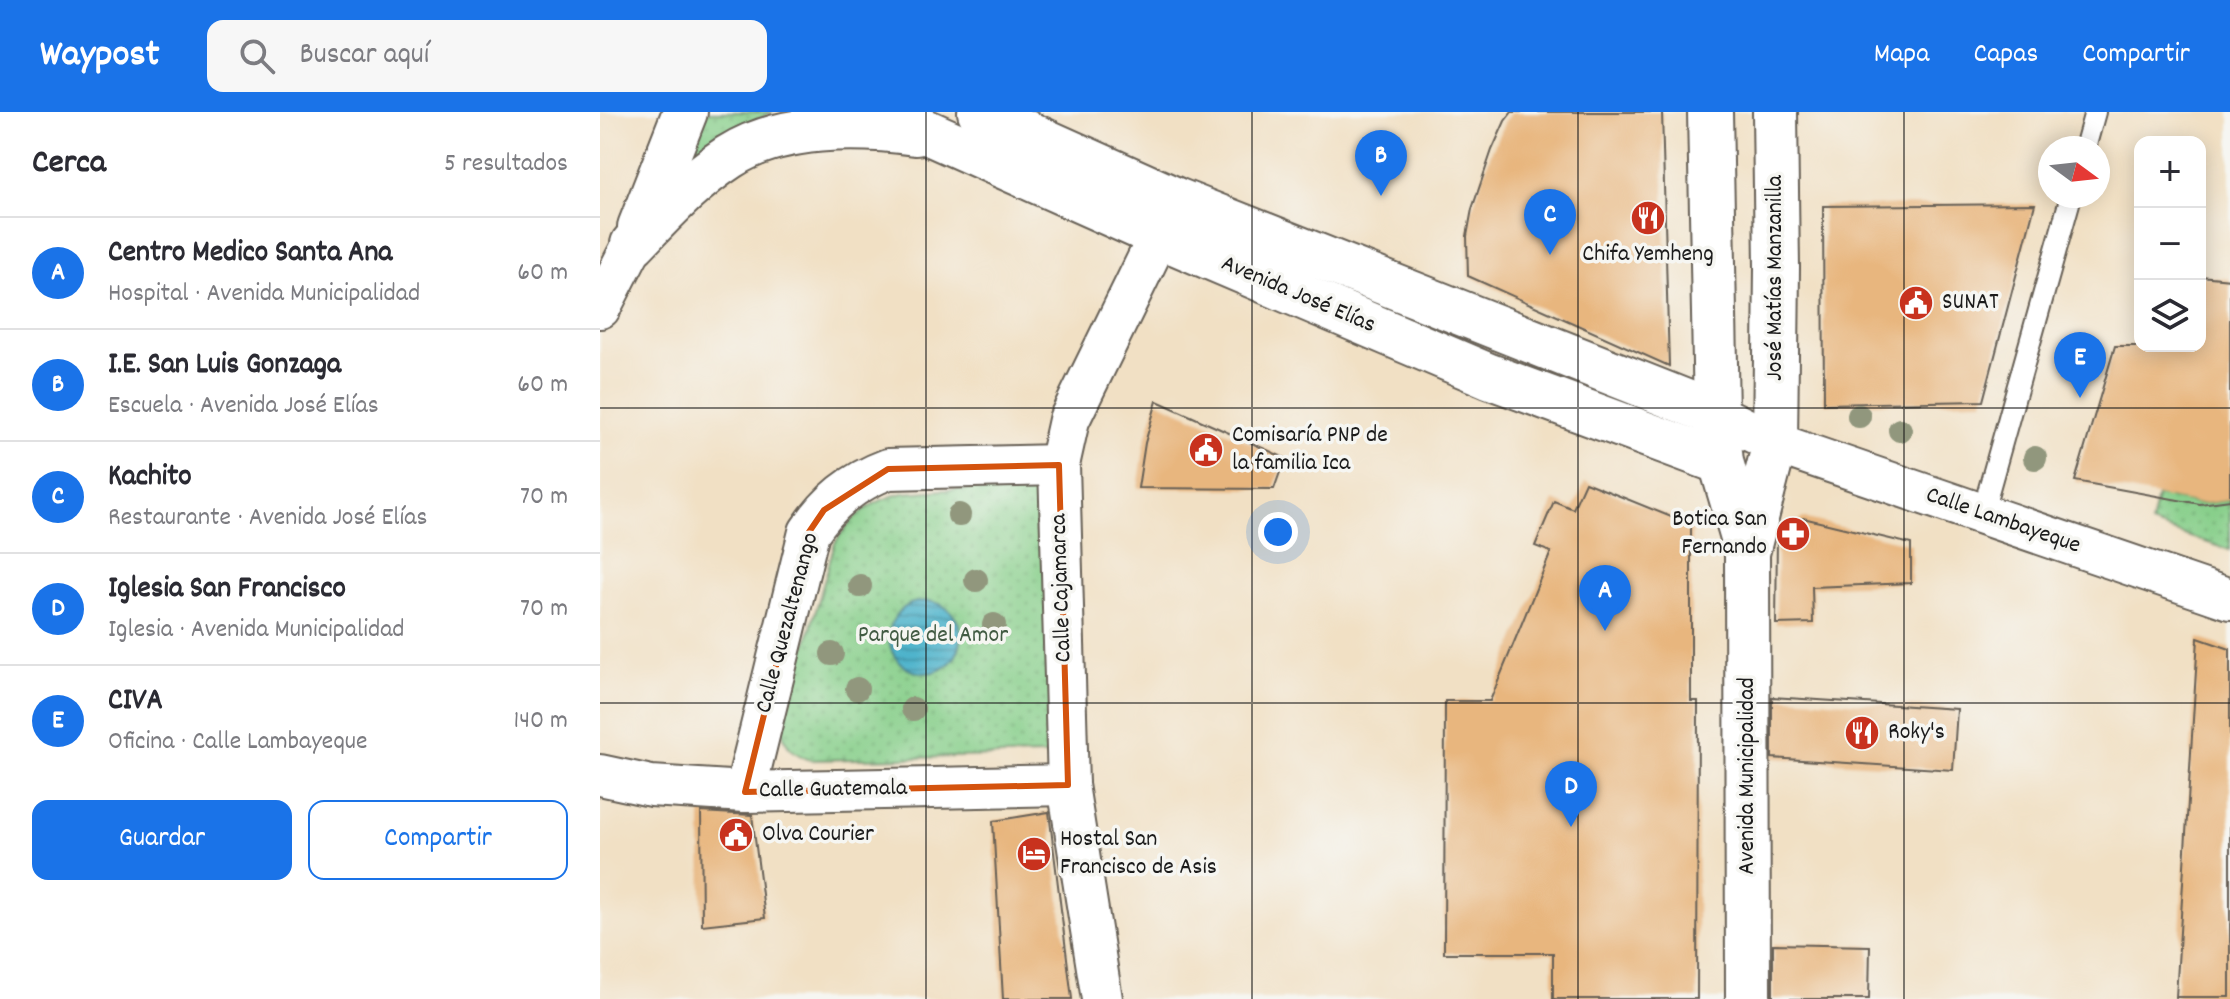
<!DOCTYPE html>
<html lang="es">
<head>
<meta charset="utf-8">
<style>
	body { margin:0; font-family:Dekko,sans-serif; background:#f7f7f7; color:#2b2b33 }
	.controls { position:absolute; right:24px; top:24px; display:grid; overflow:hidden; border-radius:16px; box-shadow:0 4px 20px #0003 }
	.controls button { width:72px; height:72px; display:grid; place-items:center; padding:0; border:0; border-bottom:2px solid #e1e1e2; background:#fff; color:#2b2b33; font:40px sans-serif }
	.compass { position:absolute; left:1438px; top:24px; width:72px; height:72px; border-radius:50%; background:#fff; box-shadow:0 4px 20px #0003; rotate:105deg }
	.you { position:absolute; left:678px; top:420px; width:28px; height:28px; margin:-20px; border:6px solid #fff; border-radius:50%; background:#1a73e8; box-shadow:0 0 0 12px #1a73e833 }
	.badge { display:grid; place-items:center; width:52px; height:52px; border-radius:50%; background:#1a73e8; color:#fff; font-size:26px; font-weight:700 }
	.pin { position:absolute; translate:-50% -66px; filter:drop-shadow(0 2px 4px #0008) }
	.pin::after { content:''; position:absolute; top:42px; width:28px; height:24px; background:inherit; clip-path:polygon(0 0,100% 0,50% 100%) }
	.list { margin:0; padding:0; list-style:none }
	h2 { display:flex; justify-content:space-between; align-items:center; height:104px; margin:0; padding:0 32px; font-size:34px }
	h2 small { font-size:26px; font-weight:400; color:#7c7c81 }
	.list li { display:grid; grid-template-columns:52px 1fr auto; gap:24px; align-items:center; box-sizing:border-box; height:112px; padding:0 32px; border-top:2px solid #e1e1e2 }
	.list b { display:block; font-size:30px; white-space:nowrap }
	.list p { margin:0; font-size:26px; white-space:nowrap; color:#7c7c81 }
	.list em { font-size:26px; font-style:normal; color:#7c7c81 }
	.actions { display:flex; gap:16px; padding:24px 32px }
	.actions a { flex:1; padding:18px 0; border:2px solid #1a73e8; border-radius:16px; text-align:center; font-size:28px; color:#1a73e8 }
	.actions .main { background:#1a73e8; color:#fff }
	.icon { flex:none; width:44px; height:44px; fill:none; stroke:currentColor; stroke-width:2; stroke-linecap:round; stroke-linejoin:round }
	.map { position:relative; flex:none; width:1630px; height:887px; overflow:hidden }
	header { display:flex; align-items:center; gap:48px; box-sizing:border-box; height:112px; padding:0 40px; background:#1a73e8; color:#fff }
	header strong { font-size:38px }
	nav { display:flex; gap:44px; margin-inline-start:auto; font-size:28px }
	.search { width:560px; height:72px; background:#f7f7f7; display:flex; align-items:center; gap:20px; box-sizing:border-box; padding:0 28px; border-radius:16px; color:#7c7c81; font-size:30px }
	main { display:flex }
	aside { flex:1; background:#fff }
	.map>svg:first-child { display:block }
	.grass { fill:url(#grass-dots); stroke:#527654; stroke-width:2 }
	.water { fill:url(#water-rules); stroke:#346774; stroke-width:2 }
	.building { fill:#e8b67e }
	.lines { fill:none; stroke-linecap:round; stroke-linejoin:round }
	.lane-casing { stroke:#676157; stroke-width:24 }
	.street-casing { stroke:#676157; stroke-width:44 }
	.secondary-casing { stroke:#676157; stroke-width:48 }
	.primary-casing { stroke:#676157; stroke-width:48 }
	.lane { stroke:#fff; stroke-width:20 }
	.street { stroke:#fff; stroke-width:40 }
	.secondary { stroke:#fff; stroke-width:44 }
	.primary { stroke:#fff; stroke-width:44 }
	.tree { fill:#91977d }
	.marked { fill:none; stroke:#d4530e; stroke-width:6; stroke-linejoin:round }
	.grid { fill:none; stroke:#1c1c1c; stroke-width:2; stroke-opacity:0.55 }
	.labels { text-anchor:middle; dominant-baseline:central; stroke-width:7; stroke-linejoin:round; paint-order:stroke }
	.poi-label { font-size:24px; fill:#1c1c1c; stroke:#f6f6f2; text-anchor:start }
	.street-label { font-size:24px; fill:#1c1c1c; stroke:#f6f6f2 }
	.park-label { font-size:24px; fill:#425b43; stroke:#f6f6f2 }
</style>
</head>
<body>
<header>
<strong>Waypost</strong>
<div class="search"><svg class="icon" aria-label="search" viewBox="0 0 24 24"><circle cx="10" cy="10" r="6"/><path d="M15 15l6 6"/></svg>Buscar aquí</div>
<nav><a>Mapa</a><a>Capas</a><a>Compartir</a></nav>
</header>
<main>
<aside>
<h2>Cerca<small>5 resultados</small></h2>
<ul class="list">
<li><span class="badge">A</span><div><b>Centro Medico Santa Ana</b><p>Hospital · Avenida Municipalidad</p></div><em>60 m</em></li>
<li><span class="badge">B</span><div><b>I.E. San Luis Gonzaga</b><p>Escuela · Avenida José Elías</p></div><em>60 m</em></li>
<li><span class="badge">C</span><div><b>Kachito</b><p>Restaurante · Avenida José Elías</p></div><em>70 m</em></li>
<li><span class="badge">D</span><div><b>Iglesia San Francisco</b><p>Iglesia · Avenida Municipalidad</p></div><em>70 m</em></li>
<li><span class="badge">E</span><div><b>CIVA</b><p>Oficina · Calle Lambayeque</p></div><em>140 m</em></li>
</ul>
<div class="actions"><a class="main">Guardar</a><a>Compartir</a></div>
</aside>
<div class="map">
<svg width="1630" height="887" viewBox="0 0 1630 887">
	<defs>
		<pattern id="grass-dots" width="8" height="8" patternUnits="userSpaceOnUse" patternTransform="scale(2)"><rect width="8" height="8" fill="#88cf8b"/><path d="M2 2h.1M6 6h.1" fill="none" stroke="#75b177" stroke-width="1.8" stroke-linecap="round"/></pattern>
		<pattern id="water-rules" width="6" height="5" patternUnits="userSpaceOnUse" patternTransform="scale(2)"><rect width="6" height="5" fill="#4cb2cb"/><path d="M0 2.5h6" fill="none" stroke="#3e90a4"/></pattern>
	</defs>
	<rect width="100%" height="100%" fill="#f6f6f2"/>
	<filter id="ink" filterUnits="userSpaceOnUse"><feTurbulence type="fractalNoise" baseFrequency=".0125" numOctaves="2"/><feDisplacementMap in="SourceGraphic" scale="16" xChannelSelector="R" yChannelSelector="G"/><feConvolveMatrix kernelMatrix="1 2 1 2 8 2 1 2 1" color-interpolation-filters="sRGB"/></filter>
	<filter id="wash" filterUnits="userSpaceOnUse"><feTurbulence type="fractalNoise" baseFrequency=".006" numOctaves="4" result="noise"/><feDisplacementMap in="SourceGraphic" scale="32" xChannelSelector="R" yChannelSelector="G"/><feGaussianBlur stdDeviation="1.8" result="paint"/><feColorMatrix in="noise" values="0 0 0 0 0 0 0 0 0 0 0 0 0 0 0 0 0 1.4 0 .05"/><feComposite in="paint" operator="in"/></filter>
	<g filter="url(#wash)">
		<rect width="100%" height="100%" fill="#f1e0c4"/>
		<!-- grass -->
		<g class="grass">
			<path d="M 105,0 L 173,0 L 122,25 L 96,44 L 89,44 Z"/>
			<path d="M 417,373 L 438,382 L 447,392 L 453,637 L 446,643 L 210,648 C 193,641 185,635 182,617 L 235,431 C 252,403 271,389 303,381 Z"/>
			<path d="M 1557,384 L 1600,392 L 1630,388 L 1630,438 L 1551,412 Z"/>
		</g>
		<!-- water -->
		<circle class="water" cx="325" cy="525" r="36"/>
		<g id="blocks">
			<!-- building -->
			<g class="building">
				<path d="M 912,0 L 1062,0 L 1069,254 L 868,164 L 867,124 L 872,97 L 892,38 L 905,9 Z"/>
				<path d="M 1435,92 L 1383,289 L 1224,292 L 1223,94 Z"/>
				<path d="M 1600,164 L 1630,167 L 1630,388 L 1600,392 L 1475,369 L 1515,234 L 1600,234 Z"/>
				<path d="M 557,289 L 685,346 L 674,377 L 538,376 L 545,331 Z"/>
				<path d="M 985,370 L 1091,413 L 1091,589 L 1098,589 L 1097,887 L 953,887 L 953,841 L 844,841 L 845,589 L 890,589 L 951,440 L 935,434 L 954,389 L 973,397 Z"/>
				<path d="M 1203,406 L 1311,432 L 1311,471 L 1212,475 L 1213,511 L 1176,512 L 1177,424 Z"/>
				<path d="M 1598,526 L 1630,537 L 1630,885 L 1576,885 Z"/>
				<path d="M 1172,585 L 1357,597 L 1353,658 L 1172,646 Z"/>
				<path d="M 101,700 L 152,703 L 165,806 L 102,813 Z"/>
				<path d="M 449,700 L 472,887 L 403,887 L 393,709 Z"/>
				<path d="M 1173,832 L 1270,834 L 1269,887 L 1173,887 Z"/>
			</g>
		</g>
	</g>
	<g filter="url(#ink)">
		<use href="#blocks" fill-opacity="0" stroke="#676157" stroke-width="2"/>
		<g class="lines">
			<!-- lane casing -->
			<g class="lane-casing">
				<g id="lane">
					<path d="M 1485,36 L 1495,0"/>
					<path d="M 1382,402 L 1471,84"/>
				</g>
			</g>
			<!-- street casing -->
			<g class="street-casing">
				<g id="street">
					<path d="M 0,196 L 33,132"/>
					<path d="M 1116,302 L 1175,331 L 1630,487"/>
					<path d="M 0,663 L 51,674 L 145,680 L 468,673"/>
					<path d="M 145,680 L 209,420 C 229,390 253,370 288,357 L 459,353"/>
					<path d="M 502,887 L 468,673 L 459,353 L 469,308 L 573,95"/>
				</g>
			</g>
			<!-- secondary casing -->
			<g class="secondary-casing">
				<g id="secondary">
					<path d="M 282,0 L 560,124 L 889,264 L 1121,350"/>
					<path d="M 380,0 L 576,88 L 1116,302"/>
					<path d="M 40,115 L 85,0"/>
					<path d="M 33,132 C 63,101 92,69 129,45 C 180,12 258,13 316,21"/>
				</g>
			</g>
			<!-- primary casing -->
			<g class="primary-casing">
				<g id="primary">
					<path d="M 1110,0 L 1116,302 L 1121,350 L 1147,439"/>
					<path d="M 1148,887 L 1147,441 L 1175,331 L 1177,156 L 1175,0"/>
				</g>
			</g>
			<!-- lane -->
			<use href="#lane" class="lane"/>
			<!-- street -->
			<use href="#street" class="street"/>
			<!-- secondary -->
			<use href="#secondary" class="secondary"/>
			<!-- primary -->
			<use href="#primary" class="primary"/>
		</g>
		<!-- trees -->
		<g class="tree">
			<circle cx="1259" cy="304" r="12"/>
			<circle cx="1300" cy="318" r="12"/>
			<circle cx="1435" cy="346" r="12"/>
			<circle cx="359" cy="403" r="12"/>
			<circle cx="376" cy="468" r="12"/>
			<circle cx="260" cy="474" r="12"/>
			<circle cx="394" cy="513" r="12"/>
			<circle cx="232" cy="542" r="12"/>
			<circle cx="257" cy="577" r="12"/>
			<circle cx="313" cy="597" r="12"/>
		</g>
	</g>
	<!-- marked area -->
	<path class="marked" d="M 459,353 L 468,673 L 145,680 L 209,420 L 224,398 L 288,357 Z"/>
	<!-- grid -->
	<path class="grid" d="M 326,0 L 326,887M 652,0 L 652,887M 978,0 L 978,887M 1304,0 L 1304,887M 0,296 L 1630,296M 0,591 L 1630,591"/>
	<!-- icons -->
	<defs>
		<g id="restaurant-disc" transform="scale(1.8)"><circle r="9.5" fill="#c8321e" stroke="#f6f6f2"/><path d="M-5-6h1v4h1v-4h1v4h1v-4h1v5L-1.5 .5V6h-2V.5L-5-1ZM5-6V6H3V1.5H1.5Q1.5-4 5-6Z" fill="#fff"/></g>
		<g id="civic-disc" transform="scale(1.8)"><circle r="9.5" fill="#c8321e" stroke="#f6f6f2"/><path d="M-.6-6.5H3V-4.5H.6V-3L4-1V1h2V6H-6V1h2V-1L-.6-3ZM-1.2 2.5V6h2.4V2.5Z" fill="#fff"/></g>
		<g id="pharmacy-disc" transform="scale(1.8)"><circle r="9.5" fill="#c8321e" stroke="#f6f6f2"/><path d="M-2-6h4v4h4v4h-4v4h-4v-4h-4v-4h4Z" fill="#fff"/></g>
		<g id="hotel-disc" transform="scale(1.8)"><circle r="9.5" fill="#c8321e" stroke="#f6f6f2"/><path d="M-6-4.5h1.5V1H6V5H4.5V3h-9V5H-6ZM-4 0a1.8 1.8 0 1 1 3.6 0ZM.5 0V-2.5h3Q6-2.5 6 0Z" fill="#fff"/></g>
	</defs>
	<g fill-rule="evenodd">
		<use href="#restaurant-disc" x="1048" y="106"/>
		<use href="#civic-disc" x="1316" y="191"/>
		<use href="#civic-disc" x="606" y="338"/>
		<use href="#pharmacy-disc" x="1193" y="422"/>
		<use href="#restaurant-disc" x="1262" y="621"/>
		<use href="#civic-disc" x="136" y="723"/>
		<use href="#hotel-disc" x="434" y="742"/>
	</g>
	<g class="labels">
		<!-- poi labels -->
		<g class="poi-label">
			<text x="1048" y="143" text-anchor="middle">Chifa Yemheng</text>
			<text x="1342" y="191">SUNAT</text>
			<text x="632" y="324">Comisaría PNP de<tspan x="632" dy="28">la familia Ica</tspan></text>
			<text x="1167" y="408" text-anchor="end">Botica San<tspan x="1167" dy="28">Fernando</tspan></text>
			<text x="1288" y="621">Roky's</text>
			<text x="162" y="723">Olva Courier</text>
			<text x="460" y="728">Hostal San<tspan x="460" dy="28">Francisco de Asis</tspan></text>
		</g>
		<!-- street labels -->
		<g class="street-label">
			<text transform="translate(1176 166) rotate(-90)">José Matías Manzanilla</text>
			<text transform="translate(698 183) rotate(23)">Avenida José Elías</text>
			<text transform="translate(1403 409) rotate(19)">Calle Lambayeque</text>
			<text transform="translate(462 476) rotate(-92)">Calle Cajamarca</text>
			<text transform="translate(188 511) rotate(-75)">Calle Quezaltenango</text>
			<text transform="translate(1148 664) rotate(-90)">Avenida Municipalidad</text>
			<text transform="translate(233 678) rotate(-1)">Calle Guatemala</text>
		</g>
		<!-- park labels -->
		<g class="park-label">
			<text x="333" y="524">Parque del Amor</text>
		</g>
	</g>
</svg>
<div class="controls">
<button>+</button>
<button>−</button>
<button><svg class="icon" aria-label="layers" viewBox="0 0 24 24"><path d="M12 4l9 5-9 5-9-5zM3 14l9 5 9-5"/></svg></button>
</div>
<svg class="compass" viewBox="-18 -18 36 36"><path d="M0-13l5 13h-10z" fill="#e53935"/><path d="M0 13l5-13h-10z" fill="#7c7c81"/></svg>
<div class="you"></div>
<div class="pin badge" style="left:1005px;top:519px">A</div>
<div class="pin badge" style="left:781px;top:84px">B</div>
<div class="pin badge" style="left:950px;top:143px">C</div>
<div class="pin badge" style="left:971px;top:715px">D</div>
<div class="pin badge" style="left:1480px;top:286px">E</div>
</div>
</main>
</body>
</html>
